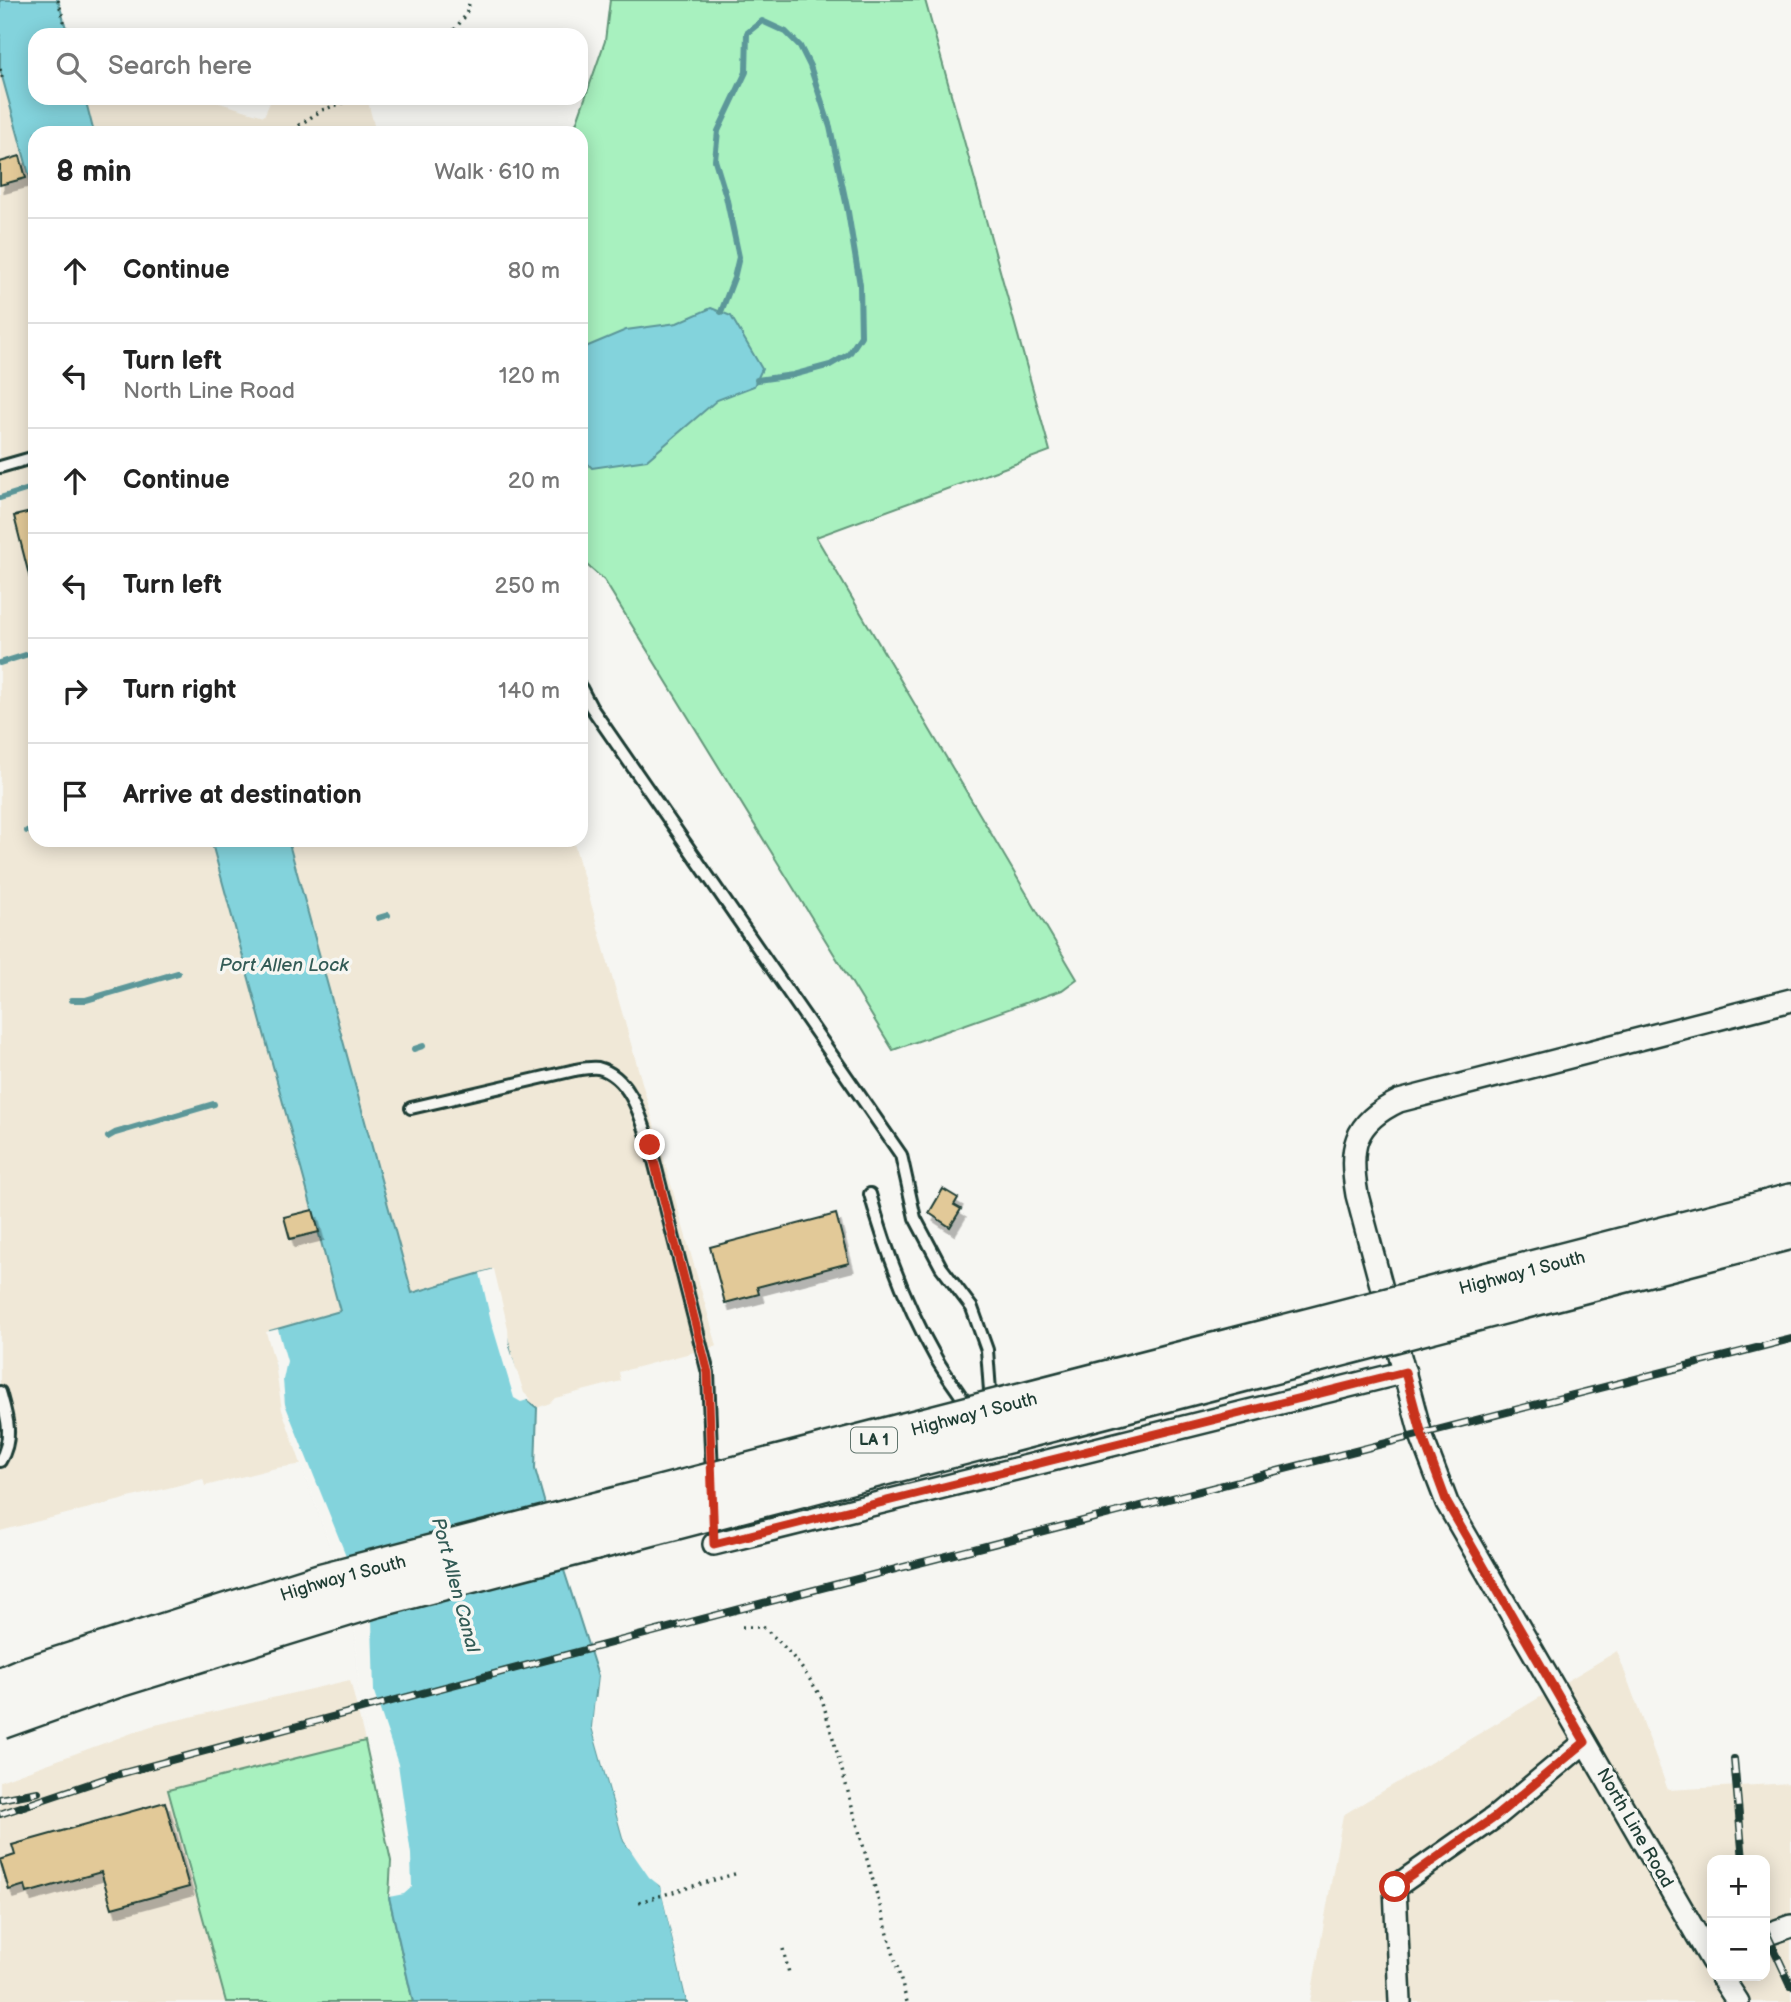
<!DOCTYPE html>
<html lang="en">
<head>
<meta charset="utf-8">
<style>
	body { margin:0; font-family:"Balsamiq Sans",sans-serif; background:#f2f2f2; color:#222 }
	.controls { position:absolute; right:21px; bottom:21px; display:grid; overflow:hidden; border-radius:14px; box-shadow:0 4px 18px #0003 }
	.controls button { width:63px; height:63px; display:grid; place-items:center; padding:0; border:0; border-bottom:2px solid #e0e0e0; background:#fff; color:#222; font:35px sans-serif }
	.stop { position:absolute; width:21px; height:21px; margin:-16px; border:5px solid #c8321e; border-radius:50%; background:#fff }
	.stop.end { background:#c8321e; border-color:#fff; box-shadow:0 2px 7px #0008 }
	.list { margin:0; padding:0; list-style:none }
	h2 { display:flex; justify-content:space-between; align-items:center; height:91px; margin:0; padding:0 28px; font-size:30px }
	h2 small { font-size:23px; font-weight:400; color:#767676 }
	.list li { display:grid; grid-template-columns:46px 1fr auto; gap:21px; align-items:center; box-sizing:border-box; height:105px; padding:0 28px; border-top:2px solid #e0e0e0 }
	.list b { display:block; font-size:26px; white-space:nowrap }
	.list p { margin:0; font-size:23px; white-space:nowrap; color:#767676 }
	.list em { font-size:23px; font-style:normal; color:#767676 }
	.icon { flex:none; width:38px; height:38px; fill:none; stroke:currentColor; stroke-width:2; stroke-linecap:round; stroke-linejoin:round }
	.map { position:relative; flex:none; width:1791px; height:2002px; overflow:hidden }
	.search { position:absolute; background:#fff; box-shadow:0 4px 18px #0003; left:28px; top:28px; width:560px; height:77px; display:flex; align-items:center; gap:18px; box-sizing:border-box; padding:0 24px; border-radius:21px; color:#767676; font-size:26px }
	.panel { position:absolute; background:#fff; box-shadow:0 4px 18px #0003; left:28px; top:126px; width:560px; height:721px; border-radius:21px }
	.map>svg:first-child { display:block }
	.built { fill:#f0e8d7; fill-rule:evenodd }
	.green { fill:#a8f1bf; stroke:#64977a; stroke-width:2 }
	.water { fill:#83d3dc; stroke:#5b9799; stroke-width:2 }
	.pier { fill:#f6f6f2 }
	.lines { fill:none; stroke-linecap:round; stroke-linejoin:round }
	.stream { stroke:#5b9799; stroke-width:6 }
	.building { fill:#e2c998; stroke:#1f3d34; stroke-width:2; filter:url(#shadow) }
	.service-casing { stroke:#1f3d34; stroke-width:16 }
	.minor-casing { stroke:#1f3d34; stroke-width:26 }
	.trunk-casing { stroke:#1f3d34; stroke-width:42 }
	.path { stroke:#1f3d34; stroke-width:3.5; stroke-dasharray:2 5; stroke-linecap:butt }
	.service { stroke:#f6f6f2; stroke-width:10 }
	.minor { stroke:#f6f6f2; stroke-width:21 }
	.trunk { stroke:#f6f6f2; stroke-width:37 }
	.rail-casing { stroke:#1f3d34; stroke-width:8 }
	.rail { stroke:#f6f6f2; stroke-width:5; stroke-dasharray:16; stroke-linecap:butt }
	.trunk-bridge-casing { stroke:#1f3d34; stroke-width:42; stroke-linecap:butt }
	.trunk-bridge { stroke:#f6f6f2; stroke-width:37 }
	.route { stroke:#c8321e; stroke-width:9 }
	.labels { text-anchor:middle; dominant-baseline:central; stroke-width:7; stroke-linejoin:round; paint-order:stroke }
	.shield { fill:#f6f6f2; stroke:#60746d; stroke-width:2 }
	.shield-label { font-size:16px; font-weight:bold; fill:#1f3d34 }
	.street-label { font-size:18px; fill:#1f3d34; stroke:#f6f6f2 }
	.water-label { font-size:19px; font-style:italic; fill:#335b56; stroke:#f6f6f2 }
</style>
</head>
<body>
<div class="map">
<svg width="1791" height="2002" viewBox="0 0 1791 2002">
	<defs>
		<filter id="shadow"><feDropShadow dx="4.5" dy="8" stdDeviation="0" flood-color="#0004"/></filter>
	</defs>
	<rect width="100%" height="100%" fill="#f6f6f2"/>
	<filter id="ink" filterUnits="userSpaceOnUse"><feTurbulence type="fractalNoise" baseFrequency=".0143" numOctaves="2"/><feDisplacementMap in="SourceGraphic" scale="14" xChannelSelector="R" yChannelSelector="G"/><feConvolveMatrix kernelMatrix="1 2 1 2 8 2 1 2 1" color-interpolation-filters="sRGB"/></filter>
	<g filter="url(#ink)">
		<!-- built -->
		<g class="built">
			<path d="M 0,69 L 35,196 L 35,840 L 211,840 L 340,1311 L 305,1464 L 276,1468 L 205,1486 L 203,1479 L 0,1531 Z"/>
			<path d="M 85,98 L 203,98 L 264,116 L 272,98 L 367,98 L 376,133 L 94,133 Z"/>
			<path d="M 288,840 L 573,840 L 717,1346 L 619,1372 L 621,1381 L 555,1398 L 550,1403 L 537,1408 L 521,1395 L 491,1271 L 412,1293 Z"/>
			<path d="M 1617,1651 L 1668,1790 L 1791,1783 L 1791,2002 L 1310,2002 L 1343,1815 ZM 1712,1860 L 1765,1860 L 1765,1976 L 1712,1976 Z"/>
			<path d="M 350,1680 L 365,1741 L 168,1791 L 225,2002 L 0,2002 L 0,1781 L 151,1726 Z"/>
		</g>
		<!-- green -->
		<g class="green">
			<path d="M 610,0 L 925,0 L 1050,451 L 816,537 L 1077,979 L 1062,990 L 893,1050 L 604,580 L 581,560 L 581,133 L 563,133 L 576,124 L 605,41 Z"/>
			<path d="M 365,1741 L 391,1861 L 389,1897 L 413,2002 L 226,2002 L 168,1790 Z"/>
		</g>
		<!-- water -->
		<g class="water">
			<path d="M 0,0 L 58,0 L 68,35 L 35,35 L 35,98 L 85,98 L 94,133 L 35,133 L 35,196 L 0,69 Z"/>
			<path d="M 711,308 L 731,316 L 762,369 L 754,386 L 717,400 L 647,460 L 592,468 L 581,457 L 581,349 L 626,330 L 677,323 Z"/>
			<path d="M 211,840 L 288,840 L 412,1293 L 491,1270 L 521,1395 L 537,1408 L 535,1469 L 561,1561 L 598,1676 L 592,1727 L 624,1841 L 661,1887 L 687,2002 L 413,2002 L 389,1897 L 402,1886 L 358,1614 L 285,1409 L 270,1331 L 340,1311 Z"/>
		</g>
		<!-- pier -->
		<g class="pier">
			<path d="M 494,1269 L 508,1328 L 509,1346 L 524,1393 L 531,1399 L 521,1402 L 514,1398 L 491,1321 L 480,1273 Z"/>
			<path d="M 278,1329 L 287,1361 L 283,1380 L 285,1404 L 372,1620 L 374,1692 L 398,1764 L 411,1854 L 412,1887 L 404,1894 L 389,1897 L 390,1892 L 398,1885 L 383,1797 L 367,1734 L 358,1688 L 354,1615 L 282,1410 L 275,1364 L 266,1332 Z"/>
			<path d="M 595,1698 L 599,1698 L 595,1726 L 627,1840 L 664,1886 L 691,2002 L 687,2002 L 660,1886 L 649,1877 L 624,1841 L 592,1727 Z"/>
		</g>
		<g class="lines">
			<!-- stream -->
			<g class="stream">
				<path d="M 721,312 L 734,278 L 739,257 L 726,196 L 715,160 L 718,131 L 746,72 L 747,33 L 762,21 L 786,32 L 800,46 L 810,66 L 830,127 L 848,212 L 860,285 L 861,336 L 849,354 L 830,365 L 793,375 L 757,380"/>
				<path d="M 0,498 L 35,487"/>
				<path d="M 0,663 L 35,652"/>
				<path d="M 27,831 L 35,831"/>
				<path d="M 378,918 L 388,915"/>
				<path d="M 72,1000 L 86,1000 L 178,973"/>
				<path d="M 414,1049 L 423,1046"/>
				<path d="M 108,1137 L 115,1133 L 214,1104"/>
			</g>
		</g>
		<!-- building -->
		<g class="building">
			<path d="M 20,156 L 26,178 L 0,185 L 0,162 Z"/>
			<path d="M 35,511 L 35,578 L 30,579 L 14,516 Z"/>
			<path d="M 943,1189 L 958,1198 L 954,1205 L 961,1209 L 950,1227 L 929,1213 Z"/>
			<path d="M 313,1210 L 319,1232 L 290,1239 L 284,1217 Z"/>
			<path d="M 836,1214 L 849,1263 L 757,1287 L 759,1294 L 725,1303 L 710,1247 Z"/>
			<path d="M 165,1802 L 189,1887 L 112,1908 L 101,1872 L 27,1893 L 25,1885 L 9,1890 L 0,1860 L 15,1855 L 12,1845 Z"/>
		</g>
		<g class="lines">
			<!-- service casing -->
			<g class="service-casing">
				<g id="service">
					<path d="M 0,467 L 35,457"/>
					<path d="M 581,688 L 591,707 L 901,1155 L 915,1218 L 941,1267 L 972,1308 L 987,1350 L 991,1405"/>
					<path d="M 411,1108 L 575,1070 C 581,1069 591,1067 598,1068 C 630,1076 641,1117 650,1145 L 708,1373 L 712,1475"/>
					<path d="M 870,1194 C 886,1251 908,1309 937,1360 C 947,1377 960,1393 970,1410"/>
					<path d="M 0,1392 C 7,1417 14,1438 0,1461"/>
				</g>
			</g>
			<!-- minor casing -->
			<g class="minor-casing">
				<g id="minor">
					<path d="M 714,1544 L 1405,1372"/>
					<path d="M 1765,1935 L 1791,1926"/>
					<path d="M 1712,1961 L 1447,1503 L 1421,1435 L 1357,1195 C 1349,1149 1352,1123 1399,1101 L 1791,1000"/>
					<path d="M 1721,1976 L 1738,2002"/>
					<path d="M 1400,2002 L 1395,1887 L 1495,1817 L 1585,1742"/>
				</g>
			</g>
			<!-- trunk casing -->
			<g class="trunk-casing">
				<g id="trunk">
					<path d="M 1753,1213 L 1791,1203"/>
					<path d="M 1760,1238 L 1791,1230"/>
				</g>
			</g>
			<!-- path -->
			<g class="path">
				<path d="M 58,0 L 68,35"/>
				<path d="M 450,35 L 466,15 L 470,0"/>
				<path d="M 0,69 L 3,80"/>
				<path d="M 287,133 L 322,110 L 357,98"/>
				<path d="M 742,1627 L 763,1627 C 788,1648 805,1670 822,1699 L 907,2002"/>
				<path d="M 639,1902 L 738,1873"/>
				<path d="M 783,1949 L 789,1973"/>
			</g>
			<!-- service -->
			<use href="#service" class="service"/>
			<!-- minor -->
			<use href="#minor" class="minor"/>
			<!-- trunk -->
			<use href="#trunk" class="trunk"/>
			<!-- rail casing -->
			<g class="rail-casing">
				<g id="rail">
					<path d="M 1734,1759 L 1743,1860"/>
					<path d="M 0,1799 L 38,1792"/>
					<path d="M 0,1814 L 116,1775 L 309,1723 L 736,1610 L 1791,1339"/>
					<path d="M 1765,1930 L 1791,1986"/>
				</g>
			</g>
			<!-- rail -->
			<use href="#rail" class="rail"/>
			<!-- trunk-bridge casing -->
			<g class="trunk-bridge-casing">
				<g id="trunk-bridge">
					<path id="s1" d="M 0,1687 L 21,1678 L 323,1582 L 1753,1213"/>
					<path d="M 0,1720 L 115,1679 L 373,1599 L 1760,1238"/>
				</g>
			</g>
			<!-- trunk-bridge -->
			<use href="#trunk-bridge" class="trunk-bridge"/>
		</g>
	</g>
	<g class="lines" filter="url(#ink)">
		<!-- route -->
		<path class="route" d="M 650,1145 L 708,1373 L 714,1544 L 1405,1372 L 1422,1435 L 1447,1503 L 1585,1742 L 1495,1817 L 1395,1887"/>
	</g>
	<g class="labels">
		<!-- shield labels -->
		<rect class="shield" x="851" y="1427.5" width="46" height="25" rx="5"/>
		<g class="shield-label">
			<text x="874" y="1440">LA 1</text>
		</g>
		<!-- street labels -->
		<g class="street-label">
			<text stroke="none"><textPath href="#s1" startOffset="1578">Highway 1 South</textPath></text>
			<text stroke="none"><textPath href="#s1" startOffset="1012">Highway 1 South</textPath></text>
			<text stroke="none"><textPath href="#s1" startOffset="360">Highway 1 South</textPath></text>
			<text transform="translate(1635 1828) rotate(60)">North Line Road</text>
		</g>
		<!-- water labels -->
		<g class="water-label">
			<text x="284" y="965">Port Allen Lock</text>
			<text transform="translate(455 1585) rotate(75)">Port Allen Canal</text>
		</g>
	</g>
</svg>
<div class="controls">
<button>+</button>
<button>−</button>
</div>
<div class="stop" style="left:1395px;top:1887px"></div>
<div class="stop end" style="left:650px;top:1145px"></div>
<div class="search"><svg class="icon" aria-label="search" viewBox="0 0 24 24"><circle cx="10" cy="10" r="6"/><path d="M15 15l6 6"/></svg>Search here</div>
<section class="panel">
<h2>8 min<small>Walk · 610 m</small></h2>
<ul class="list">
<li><svg class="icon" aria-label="ahead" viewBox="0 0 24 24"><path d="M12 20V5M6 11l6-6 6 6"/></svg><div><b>Continue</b></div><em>80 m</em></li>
<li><svg class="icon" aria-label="left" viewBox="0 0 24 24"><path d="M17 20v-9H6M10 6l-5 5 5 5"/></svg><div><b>Turn left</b><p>North Line Road</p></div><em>120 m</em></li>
<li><svg class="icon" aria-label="ahead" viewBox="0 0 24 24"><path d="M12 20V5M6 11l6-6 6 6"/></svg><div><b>Continue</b></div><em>20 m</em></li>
<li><svg class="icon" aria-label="left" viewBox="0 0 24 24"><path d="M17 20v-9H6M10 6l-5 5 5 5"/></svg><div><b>Turn left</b></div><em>250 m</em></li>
<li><svg class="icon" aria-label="right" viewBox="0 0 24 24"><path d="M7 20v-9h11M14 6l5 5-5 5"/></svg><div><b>Turn right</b></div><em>140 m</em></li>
<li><svg class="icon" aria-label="arrive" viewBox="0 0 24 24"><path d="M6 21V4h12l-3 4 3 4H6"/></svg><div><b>Arrive at destination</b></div></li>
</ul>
</section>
</div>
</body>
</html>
